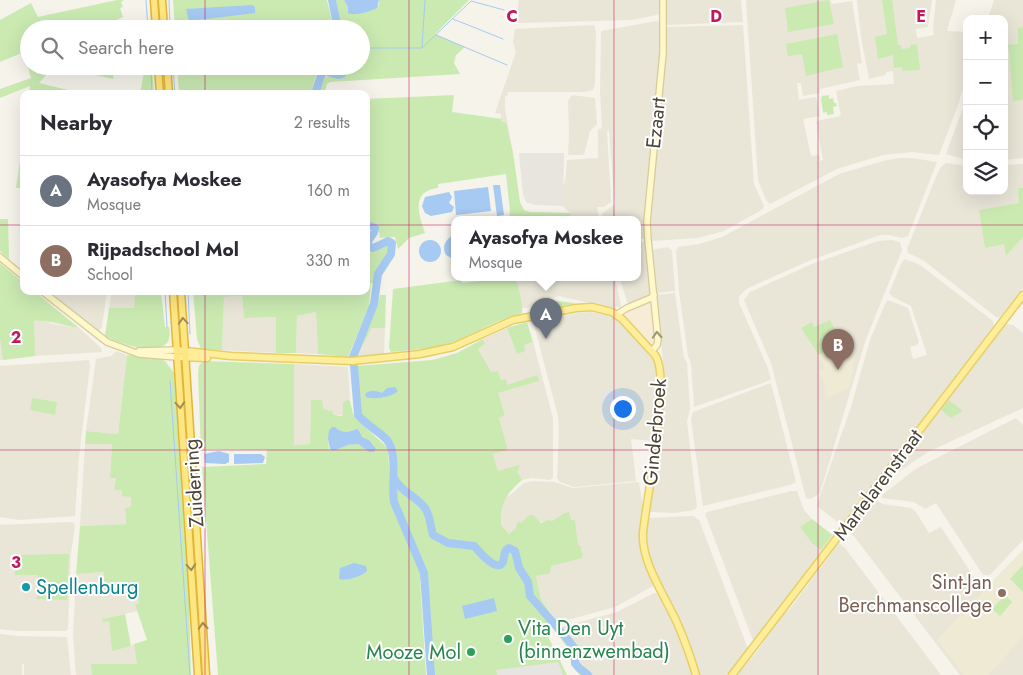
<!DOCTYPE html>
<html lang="en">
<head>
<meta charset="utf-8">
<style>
	body { margin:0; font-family:Jost,sans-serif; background:#f7f7f7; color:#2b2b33 }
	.controls { position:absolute; right:15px; top:15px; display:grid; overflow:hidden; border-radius:10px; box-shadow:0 5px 20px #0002 }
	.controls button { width:45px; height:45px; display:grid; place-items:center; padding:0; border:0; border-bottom:1px solid #e1e1e2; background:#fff; color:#2b2b33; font:25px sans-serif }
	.you { position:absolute; left:622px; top:408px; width:18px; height:18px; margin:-12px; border:4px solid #fff; border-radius:50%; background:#1a73e8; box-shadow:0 0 0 8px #1a73e833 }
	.badge { display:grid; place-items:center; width:32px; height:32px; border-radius:50%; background:#1a73e8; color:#fff; font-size:16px; font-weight:700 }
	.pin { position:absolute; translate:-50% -41px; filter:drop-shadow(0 1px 2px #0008) }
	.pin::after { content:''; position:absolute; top:26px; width:18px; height:15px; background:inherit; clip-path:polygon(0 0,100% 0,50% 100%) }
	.popup { position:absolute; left:451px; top:216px; width:190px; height:65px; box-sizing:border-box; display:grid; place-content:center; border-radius:10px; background:#fff; filter:drop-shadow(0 1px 4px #0005); font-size:16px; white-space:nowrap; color:#7c7c81 }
	.popup b { font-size:19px; color:#2b2b33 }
	.popup::after { content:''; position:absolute; left:50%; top:100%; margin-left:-10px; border:10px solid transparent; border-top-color:#fff }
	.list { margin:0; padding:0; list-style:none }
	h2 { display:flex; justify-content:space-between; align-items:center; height:65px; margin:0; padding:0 20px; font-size:21px }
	h2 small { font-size:16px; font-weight:400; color:#7c7c81 }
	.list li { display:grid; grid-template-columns:32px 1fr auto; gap:15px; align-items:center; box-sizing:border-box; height:70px; padding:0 20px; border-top:1px solid #e1e1e2 }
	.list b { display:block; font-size:19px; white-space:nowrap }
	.list p { margin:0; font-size:16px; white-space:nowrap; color:#7c7c81 }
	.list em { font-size:16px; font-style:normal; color:#7c7c81 }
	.icon { flex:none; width:28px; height:28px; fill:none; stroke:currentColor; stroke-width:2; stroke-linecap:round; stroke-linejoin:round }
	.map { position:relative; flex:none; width:1023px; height:675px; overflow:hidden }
	.search { position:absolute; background:#fff; box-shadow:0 5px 20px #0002; left:20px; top:20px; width:350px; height:55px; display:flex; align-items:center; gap:12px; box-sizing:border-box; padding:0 18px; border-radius:28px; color:#7c7c81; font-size:19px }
	.panel { position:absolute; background:#fff; box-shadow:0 5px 20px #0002; left:20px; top:90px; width:350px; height:205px; border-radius:10px }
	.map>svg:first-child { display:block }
	.residential { fill:#e9e6d8 }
	.commercial { fill:#f7ecd5 }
	.industrial { fill:#e8e4de }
	.education { fill:#eeead3 }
	.green { fill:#caeab2; fill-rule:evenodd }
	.parking { fill:#e7e5e1 }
	.water { fill:#a6caf2 }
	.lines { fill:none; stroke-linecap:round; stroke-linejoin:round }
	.stream { stroke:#a6caf2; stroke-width:1 }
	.river { stroke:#a6caf2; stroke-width:8 }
	.secondary-casing { stroke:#d6cc99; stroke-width:8 }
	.primary-casing { stroke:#e6cf66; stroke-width:9 }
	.trunk-casing { stroke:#e0b638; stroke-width:9 }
	.secondary { stroke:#fff8ca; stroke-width:5.5 }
	.primary { stroke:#fe9; stroke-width:6 }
	.trunk { stroke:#ffe682; stroke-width:6 }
	.oneway { stroke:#9b8d59 }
	.oneway2 { stroke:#9b9579 }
	.grid { fill:none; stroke:#c2185b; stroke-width:1; stroke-opacity:0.55 }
	.culture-dot { fill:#0f9aa8; stroke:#fff; stroke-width:2 }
	.education-dot { fill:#8d6e63; stroke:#fff; stroke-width:2 }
	.leisure-dot { fill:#2e9e5b; stroke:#fff; stroke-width:2 }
	.labels { text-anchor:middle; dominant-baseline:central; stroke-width:4; stroke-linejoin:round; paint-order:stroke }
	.street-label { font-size:20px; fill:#494437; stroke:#fff }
	.education-label { font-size:20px; fill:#785e54; stroke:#fff; text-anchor:end }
	.culture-label { font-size:20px; fill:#0d838f; stroke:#fff; text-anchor:start }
	.leisure-label { font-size:20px; fill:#27864d; stroke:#fff; text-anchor:start }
	.grid-label { font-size:16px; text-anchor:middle; font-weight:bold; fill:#c2185b; stroke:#fff; stroke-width:4; stroke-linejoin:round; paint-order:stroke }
</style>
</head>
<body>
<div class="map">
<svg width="1023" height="675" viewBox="0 0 1023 675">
	<rect width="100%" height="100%" fill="#f5f3ea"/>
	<!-- residential -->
	<g class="residential">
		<path d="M 519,0 L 660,0 L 661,14 L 632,20 L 519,23 L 516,22 Z"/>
		<path d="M 667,0 L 741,0 L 743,22 L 667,25 Z"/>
		<path d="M 746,0 L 830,0 L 832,4 L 852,1 L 862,63 L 857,64 L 860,80 L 820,89 L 820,93 L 803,96 L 801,83 L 797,83 L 799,100 L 816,97 L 820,116 L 803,119 L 811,156 L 819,155 L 820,161 L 823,160 L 816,121 L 841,116 L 836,91 L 857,86 L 894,84 L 893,71 L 887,72 L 885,75 L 869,79 L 861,37 L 857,0 L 932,0 L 928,27 L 916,29 L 917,38 L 934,35 L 933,28 L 936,0 L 956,0 L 947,31 L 967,32 L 967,74 L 958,105 L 939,155 L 912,152 L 883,155 L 837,169 L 770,204 L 766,200 L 758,180 Z"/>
		<path d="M 994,0 L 1023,0 L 1023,158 L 1004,160 L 1004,19 L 988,19 Z"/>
		<path d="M 657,21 L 661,23 L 659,58 L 646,193 L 645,239 L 637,239 L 637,220 L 604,220 L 602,214 L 615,204 L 609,131 L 607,131 L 611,202 L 604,207 L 597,207 L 599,220 L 570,220 L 570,213 L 563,206 L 562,184 L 565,183 L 567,160 L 598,158 L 598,130 L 602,128 L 600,93 L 601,31 Z"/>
		<path d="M 594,25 L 596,32 L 595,85 L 593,90 L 585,92 L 508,92 L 507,96 L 505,96 L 505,109 L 513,153 L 501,121 L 501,114 L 495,113 L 516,52 L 513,42 L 515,29 Z"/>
		<path d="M 743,25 L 754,184 L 764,206 L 763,209 L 724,231 L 698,238 L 652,241 L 651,221 L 667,27 Z"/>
		<path d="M 967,91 L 967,160 L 946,154 L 963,108 Z"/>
		<path d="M 572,95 L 595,98 L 597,124 L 590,131 L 584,155 L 568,155 L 569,135 L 568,101 Z"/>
		<path d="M 898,158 L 912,158 L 937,162 L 908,236 L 902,238 L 889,235 L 880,235 L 811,260 L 748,288 L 743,292 L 739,297 L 739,303 L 767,366 L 771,379 L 768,381 L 694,407 L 691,363 L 688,356 L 679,291 L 676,251 L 678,247 L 699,244 L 722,237 L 839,174 L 883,161 Z"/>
		<path d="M 946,163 L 967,166 L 967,191 L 1004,191 L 1004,165 L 1023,164 L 1023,288 L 1000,318 L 996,317 L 923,260 L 908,253 L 907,249 L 938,172 L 941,167 Z"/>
		<path d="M 892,240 L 900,242 L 902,250 L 866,339 L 820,493 L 811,499 L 806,498 L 771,363 L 744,300 L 750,292 L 812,264 L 878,241 Z"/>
		<path d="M 637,242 L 645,242 L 651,294 L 648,297 L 629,304 L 627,302 L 620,278 L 637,278 Z"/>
		<path d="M 668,247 L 672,251 L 675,291 L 657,293 L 652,250 Z"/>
		<path d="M 905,259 L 920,265 L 993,321 L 994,326 L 843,523 L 839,523 L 817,506 L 817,504 L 850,410 L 870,340 L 886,302 L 888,300 L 908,308 L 919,342 L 917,345 L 910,347 L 913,359 L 927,355 L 911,306 L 893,297 L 889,293 L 902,262 Z"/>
		<path d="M 516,278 L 615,278 L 621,306 L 620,307 L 607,307 L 559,296 L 539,302 L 528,308 L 522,308 Z"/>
		<path d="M 49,291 L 107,291 L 102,327 L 98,332 Z"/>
		<path d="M 112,291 L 161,291 L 161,292 L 136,295 L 134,308 L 109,308 Z"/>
		<path d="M 675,293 L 684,358 L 687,363 L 690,409 L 687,421 L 697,507 L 694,510 L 674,513 L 653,512 L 649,512 L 661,417 L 664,374 L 657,295 Z"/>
		<path d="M 242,296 L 244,318 L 276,317 L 276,353 L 222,350 L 224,297 Z"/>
		<path d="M 316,312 L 318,354 L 296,353 L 297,316 Z"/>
		<path d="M 592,312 L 607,315 L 619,322 L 640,343 L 656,365 L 658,373 L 653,441 L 631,439 L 636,481 L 574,487 L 560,482 L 557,478 L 559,431 L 558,416 L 533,321 L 578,313 Z"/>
		<path d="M 42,320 L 53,324 L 79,328 L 101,348 L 102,352 L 35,356 L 0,360 L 0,337 L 34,321 Z"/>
		<path d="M 1006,324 L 1013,325 L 1023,333 L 1023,408 L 928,452 L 900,471 L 897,470 L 896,468 Z"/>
		<path d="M 372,328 L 385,328 L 384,354 L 355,357 L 358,348 L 361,348 Z"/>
		<path d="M 507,328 L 517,354 L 523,345 L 533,342 L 553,418 L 553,478 L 550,480 L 532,478 L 522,480 L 517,471 L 498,471 L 493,454 L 508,450 L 499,418 L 505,414 L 497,393 L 538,381 L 537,375 L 507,386 L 491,373 L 478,349 L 485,344 L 483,339 Z"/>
		<path d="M 116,351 L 127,355 L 118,434 L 86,431 L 96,359 L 111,356 Z"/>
		<path d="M 89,360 L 90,366 L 79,457 L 75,516 L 19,520 L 0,517 L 0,366 Z"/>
		<path d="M 294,364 L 348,367 L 350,401 L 347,400 L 343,402 L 343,416 L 333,414 L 311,400 L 310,444 L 294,445 Z"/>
		<path d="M 771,383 L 796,482 L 790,485 L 703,506 L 691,420 L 693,412 Z"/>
		<path d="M 1016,418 L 1023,425 L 1023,540 L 990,575 L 983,575 L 936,503 L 925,509 L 914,502 L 882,498 L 882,495 L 917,468 Z"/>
		<path d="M 85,444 L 112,444 L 110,477 L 116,478 L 122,490 L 131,497 L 131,508 L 125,508 L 126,524 L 80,526 Z"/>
		<path d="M 533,481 L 554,482 L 573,488 L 637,482 L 639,483 L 644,511 L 640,535 L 640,545 L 645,563 L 655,585 L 615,607 L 553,624 L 551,615 L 541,599 L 536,576 L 550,566 L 583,556 L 580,545 L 578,546 L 571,521 L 564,513 L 552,521 L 521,523 L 518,521 L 515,529 L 509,534 L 501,525 L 503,502 L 507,495 L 509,496 L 524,483 Z"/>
		<path d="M 791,491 L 797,491 L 804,510 L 812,519 L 833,535 L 754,640 L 752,638 L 705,514 L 707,512 Z"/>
		<path d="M 872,499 L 883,504 L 911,508 L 916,512 L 929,533 L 941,527 L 983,591 L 1023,550 L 1023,675 L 960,675 L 850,531 L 850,529 Z"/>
		<path d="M 693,516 L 699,520 L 748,649 L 728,675 L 699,675 L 682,627 L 647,553 L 646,534 L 648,518 Z"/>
		<path d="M 70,522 L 74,523 L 75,527 L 71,552 L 68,629 L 66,631 L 16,631 L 0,629 L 0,525 Z"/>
		<path d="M 839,543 L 845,548 L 941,675 L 736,675 L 755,654 L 784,613 L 789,610 Z"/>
		<path d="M 105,572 L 133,590 L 138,596 L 139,604 L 136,605 L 138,611 L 102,619 L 109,621 L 131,646 L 134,644 L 138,664 L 92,664 L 92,674 L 135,675 L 76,675 L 73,636 L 76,574 Z"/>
		<path d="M 654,593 L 659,594 L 676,628 L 693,673 L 691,675 L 588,675 L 579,668 L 575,663 L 575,649 L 558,628 L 617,612 Z"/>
		<path d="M 0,634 L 16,636 L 67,637 L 71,675 L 24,675 L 24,664 L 22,664 L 22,675 L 0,675 Z"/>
	</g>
	<!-- commercial -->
	<path class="commercial" d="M 652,301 L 657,339 L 655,345 L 651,345 L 625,318 L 627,310 Z"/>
	<!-- industrial -->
	<path class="industrial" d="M 519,153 L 564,153 L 563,206 L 534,205 L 526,202 L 523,195 Z"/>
	<!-- education -->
	<g class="education">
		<path d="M 836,345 L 856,351 L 852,368 L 854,369 L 849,388 L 827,398 L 824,389 L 826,388 L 819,372 L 824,369 L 818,356 Z"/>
		<path d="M 1023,550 L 1023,637 L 988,675 L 964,675 L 937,640 Z"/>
	</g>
	<!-- green -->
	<g class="green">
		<path d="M 117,0 L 124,0 L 121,2 L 123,7 L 120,8 L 123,17 L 96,29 L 29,29 L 29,66 L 54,66 L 39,83 L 68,90 L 67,94 L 29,94 L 30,86 L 0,98 L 0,89 L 31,78 L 24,52 L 0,62 L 0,20 L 31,3 L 38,17 Z"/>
		<path d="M 173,0 L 327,0 L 334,29 L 175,29 Z"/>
		<path d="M 336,0 L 344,0 L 348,7 L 348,13 L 373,10 L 379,4 L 379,0 L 469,0 L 435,34 L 465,47 L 456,55 L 454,63 L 460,74 L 330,82 L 327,84 L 324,94 L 319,94 L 324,76 L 340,78 L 348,73 L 350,66 L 361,66 L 361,29 L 342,29 Z"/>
		<path d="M 829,0 L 834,24 L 788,32 L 785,8 Z"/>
		<path d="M 882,0 L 892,0 L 898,45 L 901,45 L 902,49 L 910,48 L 910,45 L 917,44 L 920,70 L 903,71 L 902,67 L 894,68 L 893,55 L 878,59 L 875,37 L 887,34 Z"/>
		<path d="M 1023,27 L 1023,100 L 1013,101 L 1009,49 L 1004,48 L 1005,45 L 1018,44 L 1018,28 Z"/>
		<path d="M 837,34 L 843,67 L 806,76 L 802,54 L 788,56 L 786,44 Z"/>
		<path d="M 85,66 L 114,73 L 113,79 L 82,72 Z"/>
		<path d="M 145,66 L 152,66 L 154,94 L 140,94 Z"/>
		<path d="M 177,66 L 344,66 L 339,71 C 334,70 327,68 323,69 C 314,71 314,87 311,94 L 179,94 Z"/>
		<path d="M 454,95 L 452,112 L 502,119 L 501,121 L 506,123 L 513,153 L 520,202 L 524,210 L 530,212 L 570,213 L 570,220 L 509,220 L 510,211 L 506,174 L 438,184 L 438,188 C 410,191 419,216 425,233 L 409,238 L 398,249 L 395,237 L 380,238 L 378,225 L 366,223 L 366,99 Z"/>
		<path d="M 829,95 L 829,99 L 833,98 L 834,103 L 836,103 L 837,106 L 833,107 L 834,114 L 827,115 L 827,112 L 823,113 L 821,99 L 822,96 Z"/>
		<path d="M 24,132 L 24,188 L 16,188 Z"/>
		<path d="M 1018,188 L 1023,188 L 1023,237 L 1006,256 L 1004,244 L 985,248 L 979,210 L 1019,203 Z"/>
		<path d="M 0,219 L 8,219 L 9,259 L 0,251 Z"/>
		<path d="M 385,244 L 387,244 L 390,248 L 378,267 L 374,283 L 371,283 L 369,307 L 348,357 L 318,354 L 316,312 L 297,316 L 296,353 L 276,353 L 276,317 L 244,318 L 242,296 L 224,297 L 222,350 L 201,349 L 197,339 L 193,291 L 366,291 L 366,249 C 373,252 380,249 385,244 Z"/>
		<path d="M 0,263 L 24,283 L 24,291 L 34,291 L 79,328 C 66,326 46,319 34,321 L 35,356 L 3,360 L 0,337 Z"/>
		<path d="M 480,278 L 516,278 C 518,289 523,301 522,313 C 498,319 476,333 453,342 C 434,349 411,350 391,352 L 389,348 L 393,289 L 462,280 L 462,283 L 480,281 Z"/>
		<path d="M 161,292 L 165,327 L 169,327 C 170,330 170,336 169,339 C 162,359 118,343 105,336 L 109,308 L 134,308 L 135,295 Z"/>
		<path d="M 380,295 L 386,295 L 385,328 L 372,328 L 361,348 L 358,348 C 364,336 379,305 380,295 Z"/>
		<path d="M 557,301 L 574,303 L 574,304 L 538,309 L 539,307 Z"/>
		<path d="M 830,320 L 842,342 L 819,355 L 801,328 L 812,322 L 814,327 Z"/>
		<path d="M 527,322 L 533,342 L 524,345 L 525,351 L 517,354 L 507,328 Z"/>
		<path d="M 483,339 L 485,344 L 478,349 L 491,372 L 498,371 L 501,380 L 506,379 L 507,385 L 537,375 L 539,381 L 498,393 L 505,415 L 499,418 L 508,450 L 493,454 L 498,471 L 519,465 L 519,469 L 517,471 L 522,480 C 505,495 501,502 501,525 L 509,534 L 515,529 L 518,521 L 521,523 L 529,515 L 533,515 L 541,523 L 548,520 L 552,521 L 564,513 L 569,512 L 571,520 L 575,520 L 578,545 L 580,545 L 583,556 L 582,558 L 551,566 L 550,573 L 536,576 L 541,599 L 551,615 L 553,624 L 548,625 L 545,630 L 567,675 L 434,675 L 428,579 L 400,513 L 393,492 L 401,484 L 397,475 L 395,449 L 393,441 L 365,418 L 360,410 L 357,366 L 432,360 L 457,353 Z"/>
		<path d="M 127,355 L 161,359 L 165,361 L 174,373 L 189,600 L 191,675 L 92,675 L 91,664 L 137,664 L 134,644 L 147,640 L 135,604 L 139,604 L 138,596 L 134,596 L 133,590 L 105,593 L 104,572 L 76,574 L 80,526 L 126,524 L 125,508 L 131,507 L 131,497 L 122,496 L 122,490 L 114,490 L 116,478 L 110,478 L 112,444 L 85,444 L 86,431 L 118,434 Z"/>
		<path d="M 203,361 L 294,364 L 294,445 L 310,444 L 311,400 L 322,400 L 323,408 L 329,411 L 332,410 L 333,414 L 339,416 L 343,416 L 343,402 L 347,400 L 350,401 L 353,414 L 356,419 L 388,448 L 391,503 L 423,580 L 420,581 L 426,675 L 218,675 L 202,467 L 266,464 L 267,450 L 201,449 L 198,373 L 199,366 ZM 335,427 C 342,433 348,433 356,429 L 359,430 L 362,437 L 369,440 L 369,452 L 358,444 L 348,445 L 333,451 L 329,449 L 328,439 Z"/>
		<path d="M 32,398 L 57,402 L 55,415 L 30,410 Z"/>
		<path d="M 949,400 L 963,411 L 951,418 L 941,410 Z"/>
		<path d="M 812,519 L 832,535 L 821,550 L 812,543 L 800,527 Z"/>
		<path d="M 69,554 L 67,600 L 37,599 L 38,575 L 15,575 L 16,555 Z"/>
		<path d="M 1023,565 L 1023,592 L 1010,579 Z"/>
		<path d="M 1005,595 L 1012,602 L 1000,616 L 992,609 Z"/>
		<path d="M 125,614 L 131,646 L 112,651 L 109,621 L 103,622 L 102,619 Z"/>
		<path d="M 558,628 L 575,649 L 575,663 L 579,668 L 588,675 L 580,675 L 571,665 L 570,651 L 554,630 Z"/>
	</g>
	<!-- parking -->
	<g class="parking">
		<path d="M 621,390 L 621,404 L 601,405 L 601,391 Z"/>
		<path d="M 558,662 L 563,675 L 497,675 L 496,670 Z"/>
	</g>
	<!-- water -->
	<g class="water">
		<path d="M 344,0 L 379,0 L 377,8 C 369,12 355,16 348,13 L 348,7 Z"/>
		<path d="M 252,5 L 255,7 L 255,13 L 189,21 L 186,9 Z"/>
		<path d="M 493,185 L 500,185 L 504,215 L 497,216 Z"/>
		<path d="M 488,187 L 491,211 L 456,215 L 454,191 Z"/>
		<path d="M 449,192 L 452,197 L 449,203 L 454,207 L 452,212 L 431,216 L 425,213 L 422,206 L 425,197 Z"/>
		<path d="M 455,235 L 455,260 L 446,255 C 441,246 446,238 455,235 Z"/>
		<circle cx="430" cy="251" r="11"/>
		<path d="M 395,387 L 398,391 C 393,397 373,400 366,397 L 365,394 C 371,389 376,391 382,393 L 387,388 Z"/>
		<path d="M 332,427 L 335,427 C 342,433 348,433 356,429 L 359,430 L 362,437 L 369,440 L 376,449 L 374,452 L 369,452 L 358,444 L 348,445 L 333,451 L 330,449 L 328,439 L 329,430 Z"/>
		<path d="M 219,451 L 229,454 L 229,462 L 225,464 L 205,463 L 204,454 Z"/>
		<path d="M 234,454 L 261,454 L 265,457 L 263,463 L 234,464 Z"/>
		<path d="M 354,563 L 366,566 L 367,571 C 361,577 347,581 339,579 L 340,568 Z"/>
		<path d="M 494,598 L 497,611 L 465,619 L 462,606 Z"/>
	</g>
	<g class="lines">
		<!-- stream -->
		<g class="stream">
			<path d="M 146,0 L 148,29"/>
			<path d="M 169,0 L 170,29"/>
			<path d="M 453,19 L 503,39"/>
			<path d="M 436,35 L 507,65"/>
			<path d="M 422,47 L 425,0"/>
			<path d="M 361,48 L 422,48 L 471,1 L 504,10"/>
			<path d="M 151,66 L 152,94"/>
			<path d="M 173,66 L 175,94"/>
			<path d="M 366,281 L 371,281"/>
			<path d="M 165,291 L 167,327"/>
			<path d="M 188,291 L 190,334"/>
			<path d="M 193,294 L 232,291"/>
			<path d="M 170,381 L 190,675"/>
		</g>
		<!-- river -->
		<g class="river">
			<path d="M 332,0 L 338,29"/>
			<path d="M 315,94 L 322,72 L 324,71 L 338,75 L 342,74 L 347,70 L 346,66"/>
			<path d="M 353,357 L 374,304 L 378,274 L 391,254 L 392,243 L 388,241 L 373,248 L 368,246 C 366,238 375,236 375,228 L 371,226 L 366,226"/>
			<path d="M 354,366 L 358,415 C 366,425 379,431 387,440 C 398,452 391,486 394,502 L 424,573 L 431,675"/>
			<path d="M 394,478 C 401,492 416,496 425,508 C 431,517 430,526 433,535 L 448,543 L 474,546 C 478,550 497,574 503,562 C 504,559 504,553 506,550 L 509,548 L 515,551 L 519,568 L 528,582 L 530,596 L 569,641 L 575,649 L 575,663 L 579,668 L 588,675"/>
		</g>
		<!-- secondary casing -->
		<g class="secondary-casing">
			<g id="secondary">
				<path d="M 0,257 L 24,277"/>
				<path d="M 42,291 L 107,342 L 139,354 L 177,357"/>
				<path d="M 616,315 L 627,308 L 651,298 L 654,295"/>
				<path d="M 139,351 L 176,350"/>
				<path d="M 652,351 L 657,345 L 658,340 L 648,240 L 647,222 L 663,53 L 663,0"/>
			</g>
		</g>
		<!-- primary casing -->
		<g class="primary-casing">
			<g id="primary">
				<path d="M 176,350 L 231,356 L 352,361 L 420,354 L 453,347 L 513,320 L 576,308 L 592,307 L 612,312 L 622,319 L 655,355 C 672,378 646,499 643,533 C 641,563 666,597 678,625 C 685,641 691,658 696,675"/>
				<path d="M 177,357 L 207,358"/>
				<path d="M 732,675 L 1023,295"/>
			</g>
		</g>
		<!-- trunk casing -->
		<g class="trunk-casing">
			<g id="trunk">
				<path d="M 154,0 L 156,29"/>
				<path d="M 162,0 L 164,29"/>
				<path d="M 158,66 L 160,94"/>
				<path d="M 167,66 L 169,94"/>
				<path d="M 173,291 L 198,675"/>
				<path d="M 181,291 L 206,675"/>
			</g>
		</g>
		<!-- secondary -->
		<use href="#secondary" class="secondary"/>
		<!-- primary -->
		<use href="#primary" class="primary"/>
		<!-- trunk -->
		<use href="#trunk" class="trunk"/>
	</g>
	<!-- one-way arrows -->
	<defs><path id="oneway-chevron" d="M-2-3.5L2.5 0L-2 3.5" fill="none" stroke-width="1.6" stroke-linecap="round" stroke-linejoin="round" transform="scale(1.25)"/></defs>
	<g class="oneway">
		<use href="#oneway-chevron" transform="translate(183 321) rotate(-94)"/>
		<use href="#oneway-chevron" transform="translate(180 405) rotate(86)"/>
		<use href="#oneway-chevron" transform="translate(191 567) rotate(86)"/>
		<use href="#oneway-chevron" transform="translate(203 626) rotate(-94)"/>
	</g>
	<use class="oneway2" href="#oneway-chevron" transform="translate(657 335) rotate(-93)"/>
	<!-- grid -->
	<path class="grid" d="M 205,0 L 205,29M 409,0 L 409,675M 614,0 L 614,675M 818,0 L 818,675M 205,66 L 205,94M 0,225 L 24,225M 366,225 L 1023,225M 205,291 L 205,675M 0,450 L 1023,450"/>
	<!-- markers -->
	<circle class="culture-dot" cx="26" cy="587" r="5"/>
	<circle class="education-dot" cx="1002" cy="593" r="5"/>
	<g class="leisure-dot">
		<circle cx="508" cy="639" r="5"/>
		<circle cx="471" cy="652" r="5"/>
	</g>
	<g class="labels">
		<!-- street labels -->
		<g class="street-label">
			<text transform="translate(656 123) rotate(-84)">Ezaart</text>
			<text transform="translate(655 432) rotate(-85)">Ginderbroek</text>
			<text transform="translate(194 483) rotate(-94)">Zuiderring</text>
			<text transform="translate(878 485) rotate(-53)">Martelarenstraat</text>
		</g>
		<!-- education labels -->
		<g class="education-label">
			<text x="992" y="582">Sint-Jan<tspan x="992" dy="23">Berchmanscollege</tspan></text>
		</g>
		<!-- culture labels -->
		<g class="culture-label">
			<text x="36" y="587">Spellenburg</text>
		</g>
		<!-- leisure labels -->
		<g class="leisure-label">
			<text x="518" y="628">Vita Den Uyt<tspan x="518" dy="23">(binnenzwembad)</tspan></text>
			<text x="461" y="652" text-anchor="end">Mooze Mol</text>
		</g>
	</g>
	<g class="grid-label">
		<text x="512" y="22">C</text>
		<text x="716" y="22">D</text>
		<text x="921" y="22">E</text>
		<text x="16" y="343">2</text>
		<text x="16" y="568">3</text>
	</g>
</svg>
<div class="controls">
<button>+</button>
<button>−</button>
<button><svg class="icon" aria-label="locate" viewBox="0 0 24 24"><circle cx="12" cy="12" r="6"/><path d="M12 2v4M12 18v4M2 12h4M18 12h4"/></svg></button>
<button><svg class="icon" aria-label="layers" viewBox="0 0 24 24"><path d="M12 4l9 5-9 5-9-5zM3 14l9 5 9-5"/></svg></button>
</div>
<div class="you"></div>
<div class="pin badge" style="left:546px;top:339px;background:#6b7280">A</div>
<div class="popup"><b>Ayasofya Moskee</b>Mosque</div>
<div class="pin badge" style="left:838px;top:370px;background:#8d6e63">B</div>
<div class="search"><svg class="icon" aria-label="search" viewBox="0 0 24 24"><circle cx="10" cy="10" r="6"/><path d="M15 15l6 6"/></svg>Search here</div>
<section class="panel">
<h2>Nearby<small>2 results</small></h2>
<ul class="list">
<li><span class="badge" style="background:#6b7280">A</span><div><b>Ayasofya Moskee</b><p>Mosque</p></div><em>160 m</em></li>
<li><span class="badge" style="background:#8d6e63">B</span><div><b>Rijpadschool Mol</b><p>School</p></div><em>330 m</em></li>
</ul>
</section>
</div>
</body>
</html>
